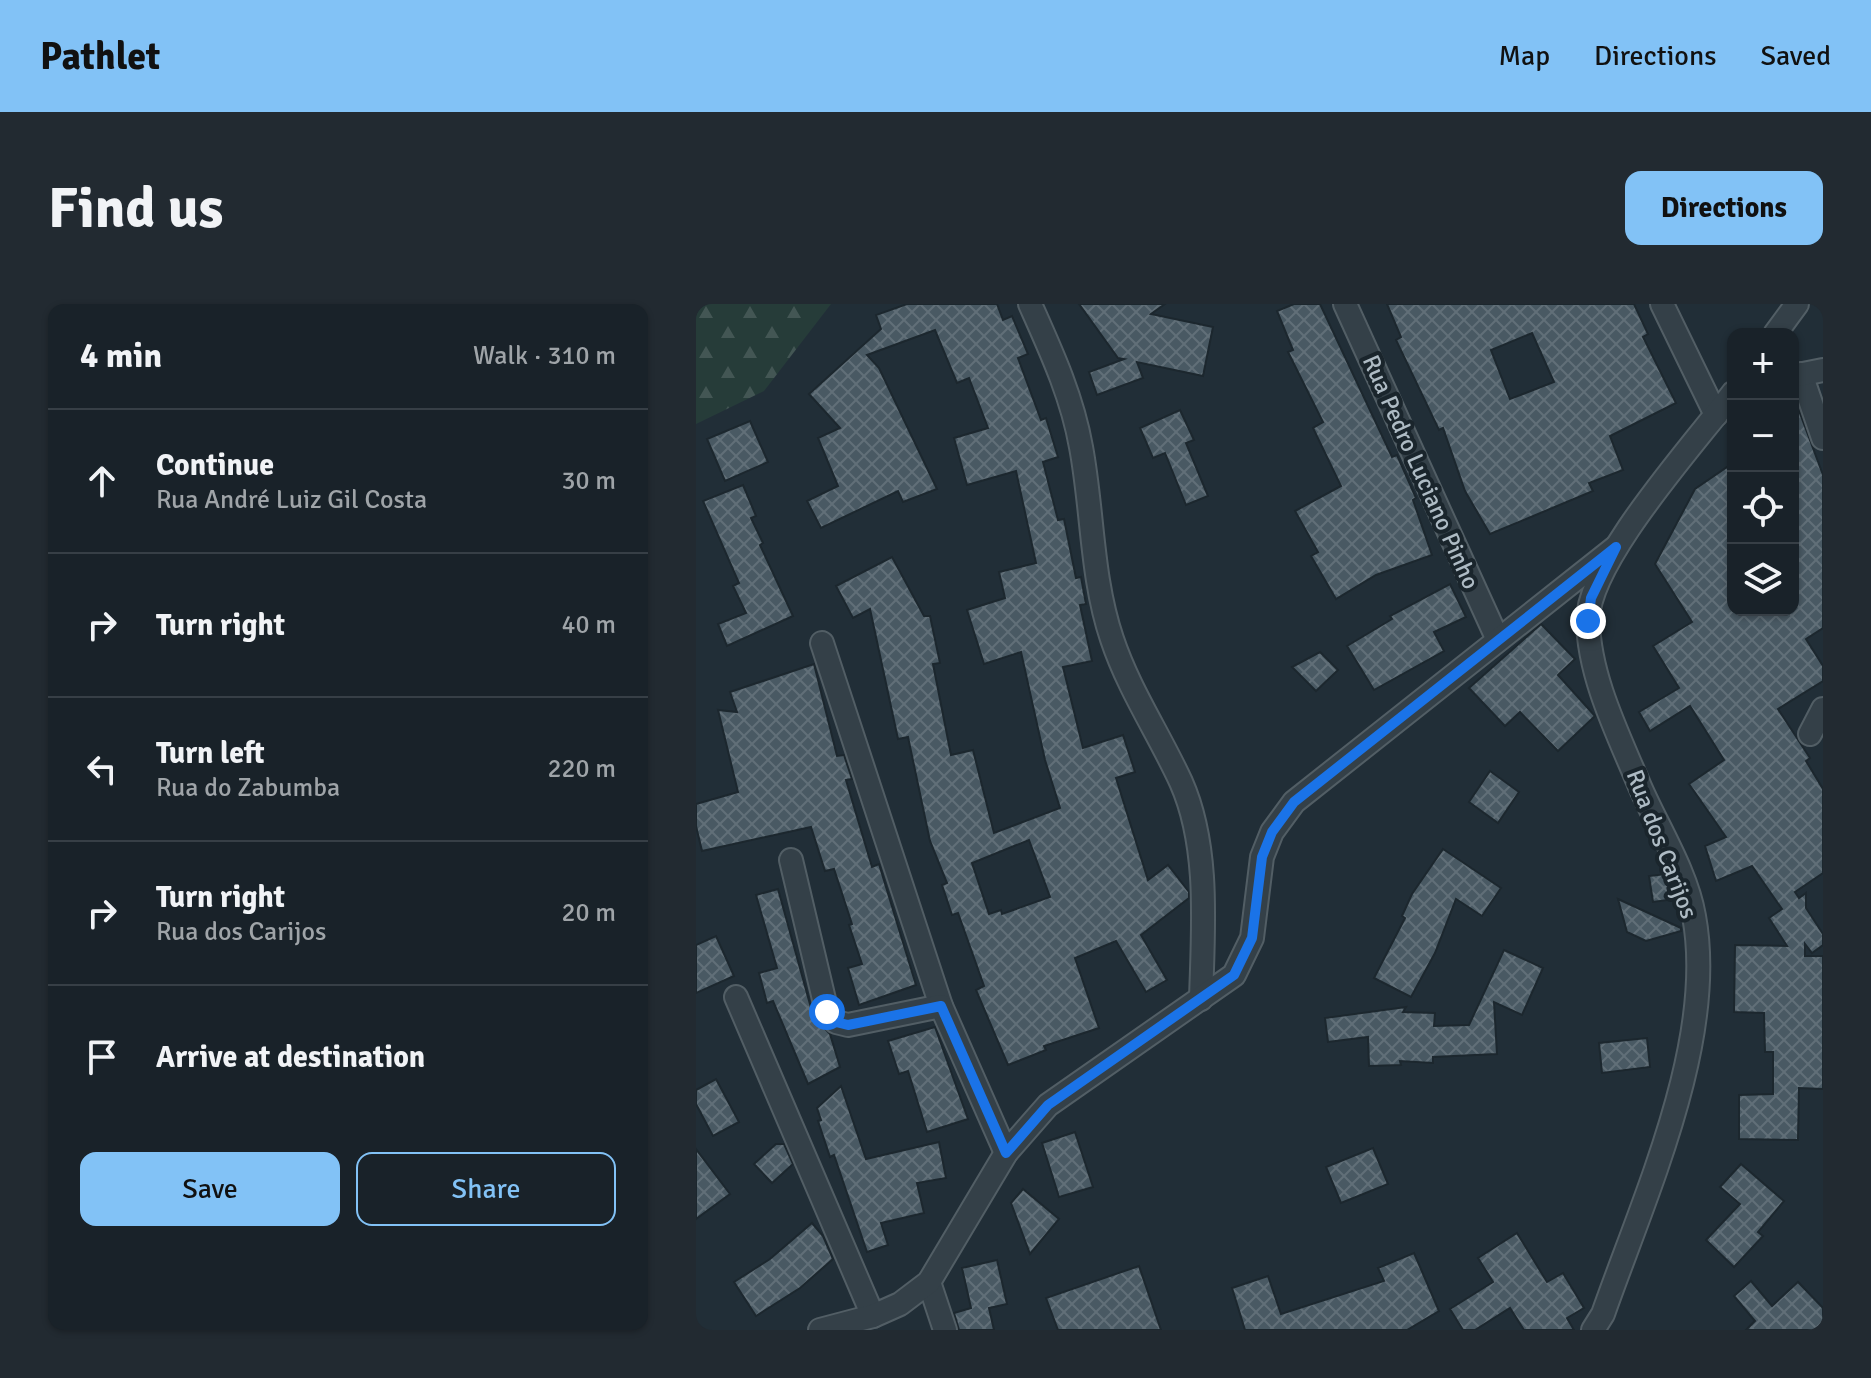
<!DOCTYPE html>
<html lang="en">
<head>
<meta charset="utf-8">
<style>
	body { margin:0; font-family:Signika,sans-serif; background:#222a31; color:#f1f3f6 }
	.controls { position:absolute; right:24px; top:24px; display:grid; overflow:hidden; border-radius:16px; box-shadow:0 2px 6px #0004 }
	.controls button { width:72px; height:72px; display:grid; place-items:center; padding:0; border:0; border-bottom:2px solid #373f46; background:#192229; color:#f1f3f6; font:40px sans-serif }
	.stop { position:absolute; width:24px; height:24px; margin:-18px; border:6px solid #1a73e8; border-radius:50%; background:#fff }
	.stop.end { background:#1a73e8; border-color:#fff; box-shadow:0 2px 8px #0008 }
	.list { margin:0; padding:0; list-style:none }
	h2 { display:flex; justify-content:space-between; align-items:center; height:104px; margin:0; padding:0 32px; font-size:34px }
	h2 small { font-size:26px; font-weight:400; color:#9fa4a8 }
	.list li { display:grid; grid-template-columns:52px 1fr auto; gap:24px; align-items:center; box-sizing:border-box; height:144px; padding:0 32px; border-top:2px solid #373f46 }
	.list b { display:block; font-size:30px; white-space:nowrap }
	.list p { margin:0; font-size:26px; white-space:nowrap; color:#9fa4a8 }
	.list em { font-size:26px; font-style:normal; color:#9fa4a8 }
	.actions { display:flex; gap:16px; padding:24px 32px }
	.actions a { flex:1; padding:18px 0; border:2px solid #82c2f6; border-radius:16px; text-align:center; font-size:28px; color:#82c2f6 }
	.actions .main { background:#82c2f6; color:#111 }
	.icon { flex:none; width:44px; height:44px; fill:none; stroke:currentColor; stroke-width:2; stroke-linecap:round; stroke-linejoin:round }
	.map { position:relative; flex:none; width:1127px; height:1026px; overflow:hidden; border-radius:16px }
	header { display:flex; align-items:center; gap:48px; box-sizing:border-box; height:112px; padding:0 40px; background:#82c2f6; color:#111 }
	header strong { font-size:38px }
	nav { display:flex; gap:44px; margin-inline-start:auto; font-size:28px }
	.intro { display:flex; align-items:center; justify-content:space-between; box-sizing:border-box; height:192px; padding:0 48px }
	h1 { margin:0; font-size:56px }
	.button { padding:20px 36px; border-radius:16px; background:#82c2f6; color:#111; font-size:28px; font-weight:700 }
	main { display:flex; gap:48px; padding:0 48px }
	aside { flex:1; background:#192229; border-radius:16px; box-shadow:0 2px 6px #0004 }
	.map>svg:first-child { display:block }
	.forest { fill:url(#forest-firs) }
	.building { fill:url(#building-cross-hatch); stroke:#1c272e; stroke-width:2; fill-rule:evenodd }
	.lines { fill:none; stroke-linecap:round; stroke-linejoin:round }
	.minor-casing { stroke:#525e65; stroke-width:26 }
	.minor { stroke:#344048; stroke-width:22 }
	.route { stroke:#1a73e8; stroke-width:10 }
	.labels { text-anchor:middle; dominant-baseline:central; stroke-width:8; stroke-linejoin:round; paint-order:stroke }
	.street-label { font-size:24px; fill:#aebbc4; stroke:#1a252c }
</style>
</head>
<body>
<header>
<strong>Pathlet</strong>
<nav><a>Map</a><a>Directions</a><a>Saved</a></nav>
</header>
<div class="intro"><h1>Find us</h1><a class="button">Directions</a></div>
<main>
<aside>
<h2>4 min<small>Walk · 310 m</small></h2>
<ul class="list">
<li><svg class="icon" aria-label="ahead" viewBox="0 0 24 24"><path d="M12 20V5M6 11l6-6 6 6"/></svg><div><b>Continue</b><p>Rua André Luiz Gil Costa</p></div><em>30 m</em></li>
<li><svg class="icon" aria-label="right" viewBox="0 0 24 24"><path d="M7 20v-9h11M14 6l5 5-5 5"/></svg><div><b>Turn right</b></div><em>40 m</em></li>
<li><svg class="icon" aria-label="left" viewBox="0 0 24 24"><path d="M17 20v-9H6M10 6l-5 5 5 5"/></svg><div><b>Turn left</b><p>Rua do Zabumba</p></div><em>220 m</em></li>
<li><svg class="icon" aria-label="right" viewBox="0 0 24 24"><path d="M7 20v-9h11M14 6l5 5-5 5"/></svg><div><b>Turn right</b><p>Rua dos Carijos</p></div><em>20 m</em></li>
<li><svg class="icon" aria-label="arrive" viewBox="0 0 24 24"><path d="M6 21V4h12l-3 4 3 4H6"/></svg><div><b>Arrive at destination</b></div></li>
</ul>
<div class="actions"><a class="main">Save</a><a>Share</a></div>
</aside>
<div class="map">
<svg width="1127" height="1026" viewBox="0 0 1127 1026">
	<defs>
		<pattern id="forest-firs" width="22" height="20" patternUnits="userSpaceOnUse" patternTransform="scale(2)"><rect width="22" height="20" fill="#263c39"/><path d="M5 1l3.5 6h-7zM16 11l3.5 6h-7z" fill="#435654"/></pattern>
		<pattern id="building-cross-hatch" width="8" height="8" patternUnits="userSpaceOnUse" patternTransform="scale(2)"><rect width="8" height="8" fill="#495963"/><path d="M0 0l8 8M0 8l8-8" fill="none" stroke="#616f78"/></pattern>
	</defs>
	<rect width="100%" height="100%" fill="#212e37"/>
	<!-- forest -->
	<path class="forest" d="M 0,0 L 135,0 L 68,87 L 0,120 Z"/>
	<!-- building -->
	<g class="building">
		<path d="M 211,0 L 301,0 L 307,16 L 316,12 L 332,50 L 322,54 L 345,116 L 350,114 L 362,153 L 347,158 L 362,216 L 368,215 L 380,274 L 385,273 L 390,300 L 384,301 L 396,357 L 367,363 L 387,444 L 427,431 L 439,468 L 420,474 L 452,576 L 472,561 L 493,588 L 493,594 L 445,631 L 471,676 L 450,688 L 420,637 L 379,654 L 403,724 L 348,742 L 350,746 L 312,761 L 280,686 L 288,682 L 262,609 L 256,611 L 246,581 L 251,579 L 234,537 L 212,433 L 202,435 L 174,305 L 157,314 L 140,282 L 196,253 L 228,312 L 234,312 L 244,359 L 237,360 L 255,451 L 277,446 L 298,529 L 364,504 L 349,456 L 325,348 L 288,360 L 271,306 L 309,294 L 303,268 L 340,259 L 320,167 L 271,181 L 258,134 L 292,124 L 273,74 L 261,79 L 239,26 L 171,51 L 183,64 L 241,185 L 207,198 L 202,187 L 125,224 L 111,197 L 142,182 L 122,134 L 144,124 L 113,90 L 185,25 L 180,11 ZM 333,536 L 354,593 L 306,610 L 305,606 L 293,610 L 276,559 Z"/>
		<path d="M 383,0 L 469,0 L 455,10 L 517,23 L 507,72 L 441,58 L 447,74 L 401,91 L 393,68 L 428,55 L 422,54 Z"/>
		<path d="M 598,0 L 624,0 L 696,153 L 701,151 L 720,194 L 717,196 L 736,251 L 680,271 L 640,295 L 615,252 L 622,248 L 599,207 L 645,182 L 617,124 L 627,118 L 592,48 L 597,46 L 581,7 Z"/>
		<path d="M 691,0 L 938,0 L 952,30 L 947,33 L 980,99 L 914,132 L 927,166 L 893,179 L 897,187 L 794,230 L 769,187 L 747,124 L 743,126 L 700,36 L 705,33 ZM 836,29 L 858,78 L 814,95 L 795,46 Z"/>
		<path d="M 1099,96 L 1127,171 L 1127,324 L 1110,335 L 1127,362 L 1127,377 L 1082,405 L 1114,454 L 1110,457 L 1127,485 L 1127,569 L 1099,588 L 1103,594 L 1110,589 L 1110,604 L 1127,630 L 1127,641 L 1116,649 L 1109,640 L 1109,652 L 1127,652 L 1127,785 L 1103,784 L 1102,836 L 1043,835 L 1043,791 L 1077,790 L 1077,748 L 1069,748 L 1068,709 L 1038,708 L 1039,641 L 1091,642 L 1073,614 L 1086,605 L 1056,562 L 1020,577 L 1009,542 L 1030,533 L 993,480 L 1028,456 L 994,402 L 954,427 L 943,408 L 983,384 L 957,342 L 996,318 L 959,260 L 999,185 L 1037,159 L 1037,306 L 1097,306 Z"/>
		<path d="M 484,106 L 498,136 L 490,139 L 512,192 L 490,201 L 469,149 L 457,154 L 444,124 Z"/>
		<path d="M 54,117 L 72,158 L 29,177 L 11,135 Z"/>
		<path d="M 47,181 L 60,212 L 55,214 L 67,239 L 64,241 L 97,312 L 31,342 L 22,320 L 50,309 L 37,282 L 43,279 L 7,197 Z"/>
		<path d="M 754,280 L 770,313 L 738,328 L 748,347 L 678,386 L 651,342 L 696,315 L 694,312 Z"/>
		<path d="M 845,320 L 879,355 L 862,371 L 899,412 L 862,447 L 824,408 L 809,422 L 773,384 Z"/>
		<path d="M 624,348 L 642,366 L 620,387 L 596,363 Z"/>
		<path d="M 118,360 L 141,452 L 148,451 L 156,475 L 150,476 L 176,563 L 183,560 L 220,681 L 163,701 L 152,664 L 166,660 L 153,621 L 156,620 L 138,565 L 129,567 L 115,523 L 6,547 L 0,522 L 0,500 L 42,488 L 22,406 L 41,408 L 34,388 Z"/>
		<path d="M 794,467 L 823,488 L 802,519 L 773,498 Z"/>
		<path d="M 747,545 L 805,584 L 786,612 L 760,595 L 739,649 L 715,693 L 678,674 L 709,614 L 706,612 L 716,590 Z"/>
		<path d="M 970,570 L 979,595 L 957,598 L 953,572 Z"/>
		<path d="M 82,585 L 117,711 L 134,730 L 144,763 L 112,780 L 77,697 L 71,699 L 63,669 L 81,664 L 60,591 Z"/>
		<path d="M 922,595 L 985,624 L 985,627 L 950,637 L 931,628 Z"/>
		<path d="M 20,632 L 38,672 L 0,689 L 0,641 Z"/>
		<path d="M 808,646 L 847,664 L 826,711 L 798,698 L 801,750 L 737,753 L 737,759 L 704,757 L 705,761 L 673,762 L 672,733 L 632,738 L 629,714 L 710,703 L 707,708 L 739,709 L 738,722 L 773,721 Z"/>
		<path d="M 239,723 L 272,815 L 231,828 L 212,767 L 203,770 L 192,737 Z"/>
		<path d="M 951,734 L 954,763 L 906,769 L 903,739 Z"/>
		<path d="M 20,775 L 43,818 L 17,832 L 0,800 L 0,786 Z"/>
		<path d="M 145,782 L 170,855 L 243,838 L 250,874 L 221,879 L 228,909 L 185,919 L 192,941 L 171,948 L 138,851 L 134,853 L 122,817 L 125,816 L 121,804 Z"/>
		<path d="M 379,828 L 397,883 L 363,893 L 346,839 Z"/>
		<path d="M 80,840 L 88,840 L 97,860 L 76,879 L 58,860 Z"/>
		<path d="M 677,844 L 692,880 L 645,899 L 630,863 Z"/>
		<path d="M 0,845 L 34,890 L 0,915 Z"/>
		<path d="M 1045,860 L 1088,897 L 1062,928 L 1067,932 L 1038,963 L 1010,936 L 1044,900 L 1024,883 Z"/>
		<path d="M 327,885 L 363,915 L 334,950 L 315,899 Z"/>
		<path d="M 116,919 L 127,932 L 137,955 L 104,984 L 60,1012 L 38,978 L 74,955 Z"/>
		<path d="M 821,929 L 851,978 L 867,969 L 888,1004 L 871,1014 L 878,1026 L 828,1026 L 814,1004 L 779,1026 L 767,1026 L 754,1005 L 797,978 L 782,954 Z"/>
		<path d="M 718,949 L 743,1007 L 711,1026 L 549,1026 L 536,984 L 572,972 L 585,1010 L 688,977 L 682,964 Z"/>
		<path d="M 301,956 L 311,1000 L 293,1004 L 298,1026 L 263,1026 L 258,1009 L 275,1004 L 266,964 Z"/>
		<path d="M 443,962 L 465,1026 L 362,1026 L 350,994 Z"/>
		<path d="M 1055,977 L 1076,1002 L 1102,978 L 1127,1004 L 1127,1026 L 1050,1026 L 1059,1017 L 1038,992 Z"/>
	</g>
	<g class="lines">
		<!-- minor casing -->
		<g class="minor-casing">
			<g id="minor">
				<path d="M 334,0 C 355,47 376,92 385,143 C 397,207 395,273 416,335 C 433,386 463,430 485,478 C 514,543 507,625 505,695"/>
				<path d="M 649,0 L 802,336"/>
				<path d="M 966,0 L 1020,111"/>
				<path d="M 1079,30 L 1101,0"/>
				<path d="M 1105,70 L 1127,134"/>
				<path d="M 1097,72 L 1127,66"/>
				<path d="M 126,339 L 245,702 L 310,849"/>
				<path d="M 1114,430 L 1127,405"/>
				<path d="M 95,556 L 131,708 L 140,718 L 152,721 L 245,702"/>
				<path d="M 40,693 L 177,1012"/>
				<path d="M 233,978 L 249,1026"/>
				<path d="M 124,1026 L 177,1012 L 204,1000 L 233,978 L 310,849 L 352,801 L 538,671 L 556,634 L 566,553 L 576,528 L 598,498 L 920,243"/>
				<path d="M 897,1026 L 907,1010 C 948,893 1021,736 998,612 C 990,566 960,521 942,478 C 921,428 893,372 892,317 C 891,258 1000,138 1037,89"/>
			</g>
		</g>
		<!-- minor -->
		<use href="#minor" class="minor"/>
	</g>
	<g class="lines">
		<!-- route -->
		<path class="route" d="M 131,708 L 140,718 L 152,721 L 245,702 L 310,849 L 352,801 L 538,671 L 556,634 L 566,553 L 576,528 L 598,498 L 920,243 L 895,294 L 892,317"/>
	</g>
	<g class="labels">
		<!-- street labels -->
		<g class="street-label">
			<text transform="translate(725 168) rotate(66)">Rua Pedro Luciano Pinho</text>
			<text transform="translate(966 540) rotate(69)">Rua dos Carijos</text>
		</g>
	</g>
</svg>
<div class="controls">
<button>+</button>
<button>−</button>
<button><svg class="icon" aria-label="locate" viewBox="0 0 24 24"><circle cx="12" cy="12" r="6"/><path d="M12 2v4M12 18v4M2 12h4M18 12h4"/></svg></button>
<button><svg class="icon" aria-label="layers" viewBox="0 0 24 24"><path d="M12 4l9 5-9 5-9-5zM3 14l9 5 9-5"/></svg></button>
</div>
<div class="stop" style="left:131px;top:708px"></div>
<div class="stop end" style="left:892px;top:317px"></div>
</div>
</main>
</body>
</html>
